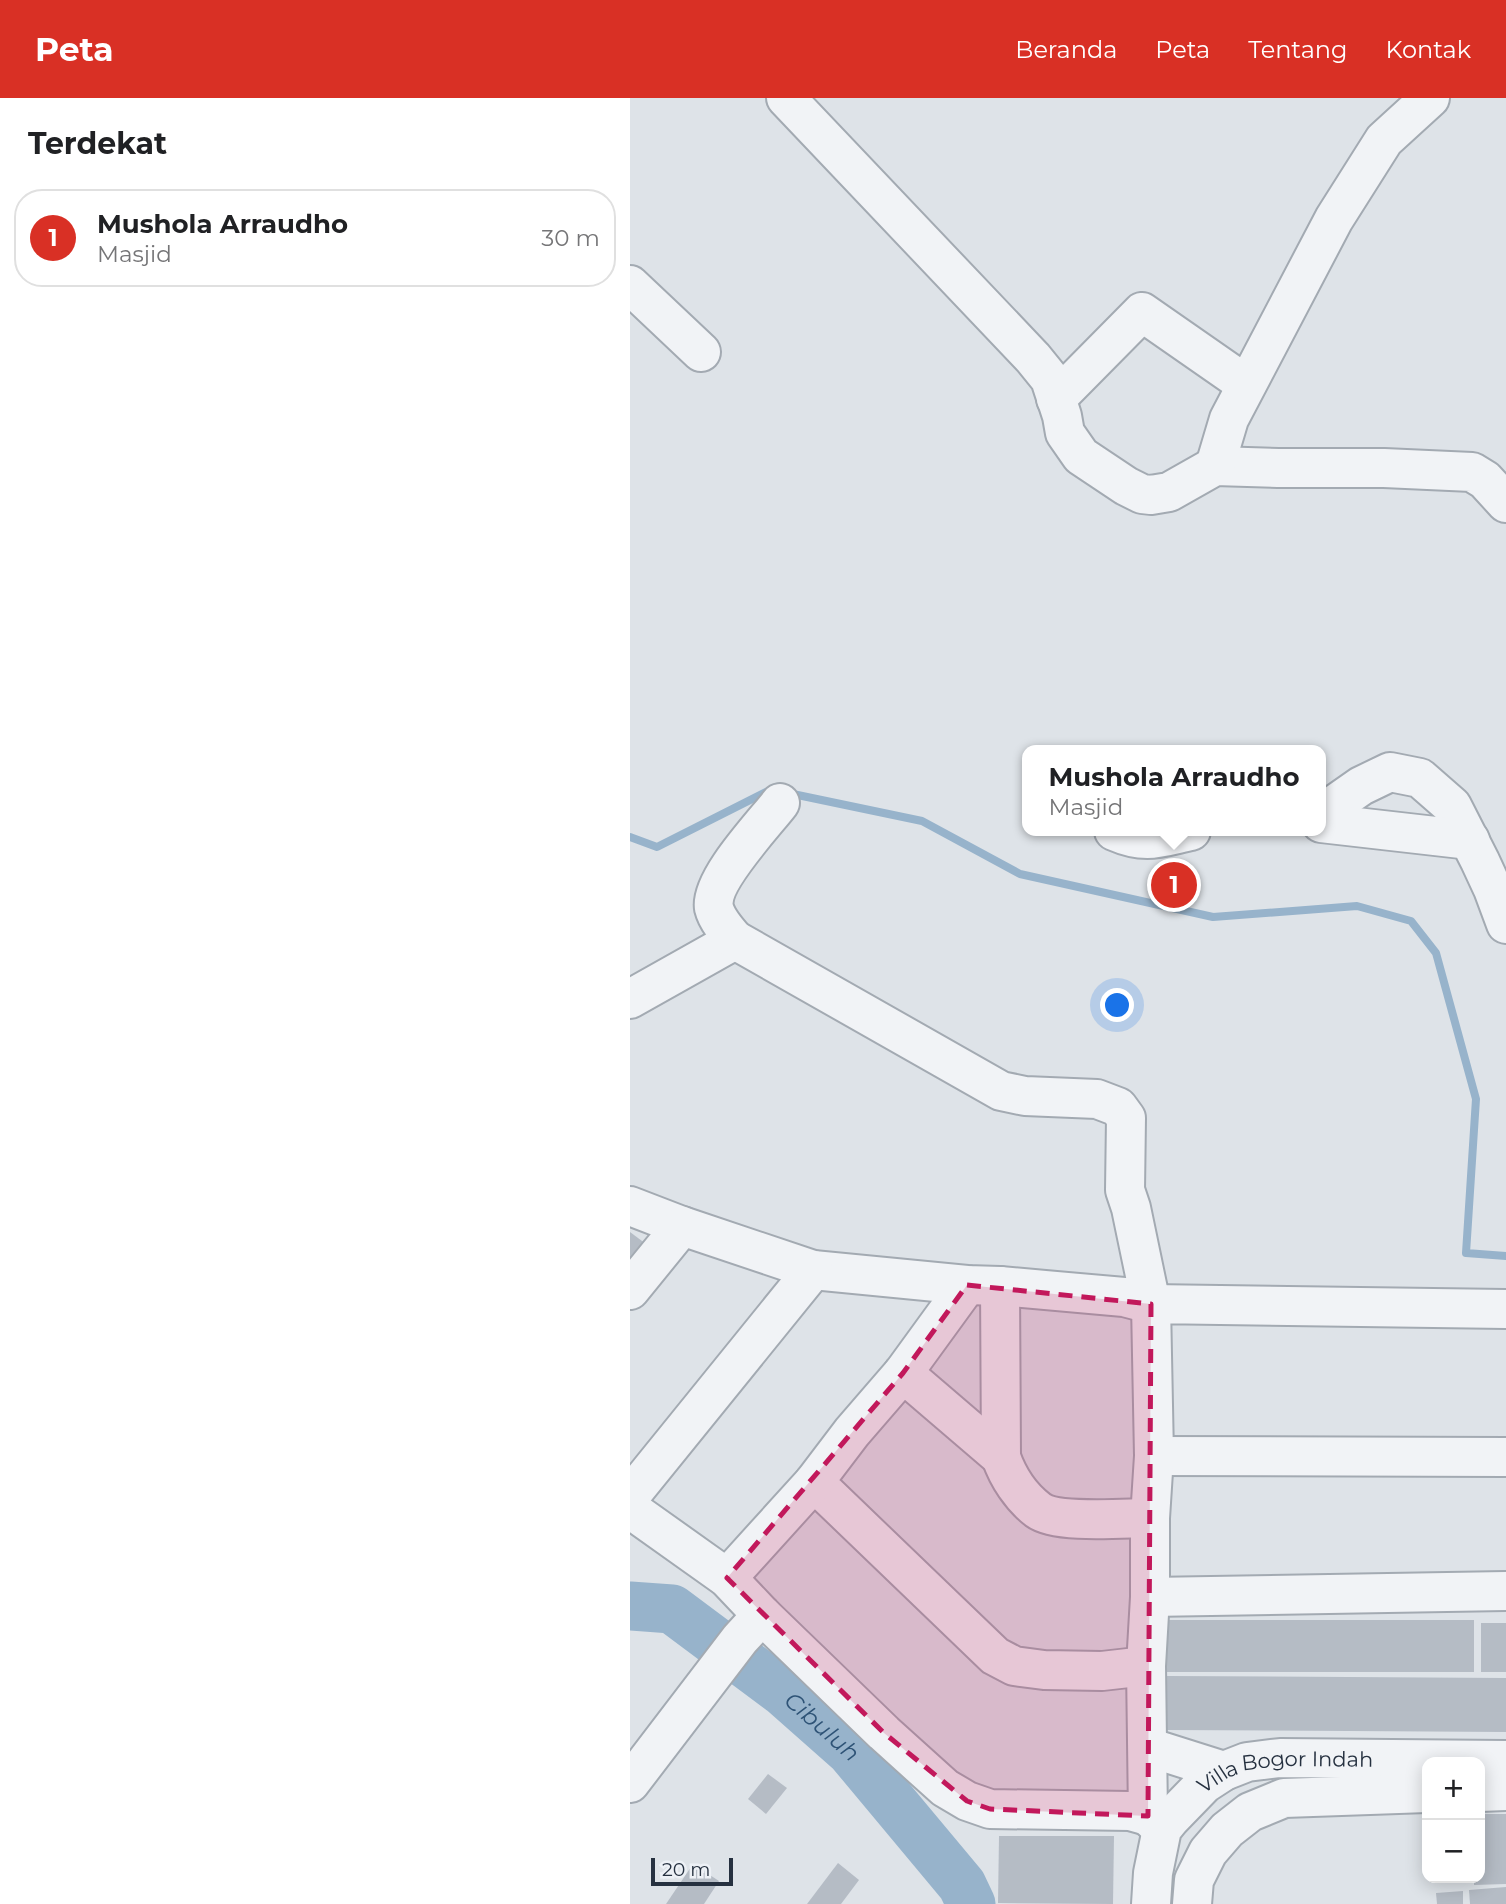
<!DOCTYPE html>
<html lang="id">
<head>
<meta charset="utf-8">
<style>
	body { margin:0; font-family:Montserrat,sans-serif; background:#f6f6f6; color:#202124 }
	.controls { position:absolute; right:21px; bottom:21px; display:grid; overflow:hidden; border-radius:14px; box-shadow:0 4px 18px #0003 }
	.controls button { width:63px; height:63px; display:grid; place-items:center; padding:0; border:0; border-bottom:2px solid #e0e0e0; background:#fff; color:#202124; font:35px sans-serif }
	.scale { position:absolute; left:21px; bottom:18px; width:82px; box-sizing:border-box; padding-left:7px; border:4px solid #263140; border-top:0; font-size:19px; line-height:24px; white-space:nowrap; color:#263140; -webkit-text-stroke:5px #edf1f6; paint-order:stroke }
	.you { position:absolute; left:488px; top:908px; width:24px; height:24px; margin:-18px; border:5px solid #fff; border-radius:50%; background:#1a73e8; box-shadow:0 0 0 10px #1a73e833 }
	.badge { display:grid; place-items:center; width:46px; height:46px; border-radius:50%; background:#d93025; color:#fff; font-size:23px; font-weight:700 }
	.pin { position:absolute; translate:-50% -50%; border:4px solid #fff; box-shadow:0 2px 7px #0006 }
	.popup { position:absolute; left:392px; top:647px; width:304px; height:91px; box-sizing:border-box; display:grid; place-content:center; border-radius:14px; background:#fff; filter:drop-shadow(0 2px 5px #0005); font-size:23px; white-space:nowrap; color:#757577 }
	.popup b { font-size:26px; color:#202124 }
	.popup::after { content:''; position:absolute; left:50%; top:100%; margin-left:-14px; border:14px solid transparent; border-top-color:#fff }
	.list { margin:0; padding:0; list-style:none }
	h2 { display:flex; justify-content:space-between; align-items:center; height:91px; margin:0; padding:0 28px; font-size:30px }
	h2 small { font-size:23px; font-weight:400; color:#757577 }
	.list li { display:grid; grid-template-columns:46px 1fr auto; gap:21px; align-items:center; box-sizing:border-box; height:98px; margin:0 14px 14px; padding:0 14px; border:2px solid #e0e0e0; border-radius:28px }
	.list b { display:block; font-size:26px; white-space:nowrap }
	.list p { margin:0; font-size:23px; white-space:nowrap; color:#757577 }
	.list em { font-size:23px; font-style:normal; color:#757577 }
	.map { position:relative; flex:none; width:876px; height:1806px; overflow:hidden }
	header { display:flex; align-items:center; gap:42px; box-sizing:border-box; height:98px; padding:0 35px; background:#d93025; color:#fff }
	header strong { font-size:33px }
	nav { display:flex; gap:38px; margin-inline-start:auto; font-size:24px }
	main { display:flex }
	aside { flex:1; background:#fff }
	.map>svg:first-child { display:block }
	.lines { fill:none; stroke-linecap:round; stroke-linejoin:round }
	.stream { stroke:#97b3cb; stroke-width:8 }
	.river { stroke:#97b3cb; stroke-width:49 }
	.building { fill:#b5bcc5 }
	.minor-casing { stroke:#a3aab2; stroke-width:42 }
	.minor { stroke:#f1f3f6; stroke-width:38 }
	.marked { fill:#c2185b; fill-opacity:0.2; stroke:#c2185b; stroke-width:5; stroke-dasharray:14 9; stroke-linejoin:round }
	.labels { text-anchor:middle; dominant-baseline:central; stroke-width:5; stroke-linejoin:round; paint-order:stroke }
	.street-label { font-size:21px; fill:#263140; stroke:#edf1f6 }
	.water-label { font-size:23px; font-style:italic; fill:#2e5376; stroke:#edf1f6 }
</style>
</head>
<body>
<header>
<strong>Peta</strong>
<nav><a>Beranda</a><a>Peta</a><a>Tentang</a><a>Kontak</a></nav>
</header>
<main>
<aside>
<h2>Terdekat<small></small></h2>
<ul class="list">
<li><span class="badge">1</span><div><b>Mushola Arraudho</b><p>Masjid</p></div><em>30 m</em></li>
</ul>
</aside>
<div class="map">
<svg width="876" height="1806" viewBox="0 0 876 1806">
	<rect width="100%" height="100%" fill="#dee3e8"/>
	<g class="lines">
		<!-- stream -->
		<g class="stream">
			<path d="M 158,695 L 292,723 L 390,776 L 583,819 L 727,808 L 781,823 L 806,855 L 846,1001 L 836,1155 L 876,1158"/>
			<path d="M 0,739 L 27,749 L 142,691"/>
		</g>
		<!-- river -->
		<path class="river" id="s1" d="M 0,1508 L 42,1511 L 152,1593 L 221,1654 L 332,1787 L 341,1806"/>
	</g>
	<!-- building -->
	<g class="building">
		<path d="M 528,773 L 556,774 L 561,806 L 531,801 Z"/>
		<path d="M 0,1134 L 16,1146 L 0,1166 Z"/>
		<rect x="536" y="1522" width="308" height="52"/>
		<rect x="851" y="1525" width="25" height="49"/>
		<path d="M 537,1578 L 876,1580 L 876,1634 L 536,1632 Z"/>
		<path d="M 138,1676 L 157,1690 L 136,1716 L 118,1701 Z"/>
		<path d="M 850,1716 L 876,1716 L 876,1786 L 844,1787 L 844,1780 L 850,1780 Z"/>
		<path d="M 369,1738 L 484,1738 L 483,1806 L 368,1805 Z"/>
		<path d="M 208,1765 L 229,1782 L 211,1806 L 177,1806 Z"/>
		<path d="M 63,1766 L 89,1783 L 74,1806 L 36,1806 Z"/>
		<path d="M 876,1789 L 876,1806 L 840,1806 L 839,1792 Z"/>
		<path d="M 833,1793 L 833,1806 L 807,1806 L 806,1795 Z"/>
	</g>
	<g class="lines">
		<!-- minor casing -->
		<g class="minor-casing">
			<g id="minor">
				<path d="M 156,0 L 403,260 L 420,281 L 432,318 L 435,335 L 451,358 L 496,388 L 512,396 L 521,397 L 539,394 L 585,368 L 648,370 L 754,370 L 842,374 L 855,382 L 876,405"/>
				<path d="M 0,187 L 71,254"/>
				<path d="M 426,301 L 512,214 L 604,278"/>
				<path d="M 585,368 L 599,321 L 704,121 L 754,42 L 800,0"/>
				<path d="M 691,716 L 731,688 L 760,674 L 790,680 L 822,708 L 850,763 L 863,791 L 876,826"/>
				<path d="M 691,725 L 840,742"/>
				<path d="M 484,733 C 516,747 529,740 561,733"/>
				<path d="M 0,901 L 105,842"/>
				<path d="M 0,1108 L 52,1128 L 183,1172 L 337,1187 L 370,1188 L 494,1199 L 521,1206 L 501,1110 L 495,1092 L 496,1020 L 488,1009 L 467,1001 L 395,998 L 371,993 L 105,842 C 97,833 87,822 84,810 C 79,783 134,726 150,705"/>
				<path d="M 337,1187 L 273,1275 L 222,1334 L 184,1384 L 365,1558 L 384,1568 L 414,1572 L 472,1573 L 516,1568"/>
				<path d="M 370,1188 L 371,1359 C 378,1379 391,1399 408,1412 C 427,1426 495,1420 520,1420"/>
				<path d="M 0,1192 L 52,1128"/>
				<path d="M 273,1275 L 371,1359"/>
				<path d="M 524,1358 L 876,1359"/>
				<path d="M 0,1398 L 183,1172"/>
				<path d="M 0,1411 L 97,1480 L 132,1517 L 254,1635 L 315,1690 L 337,1703 L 360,1711 L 500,1713 L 518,1718"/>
				<path d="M 97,1480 L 184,1384"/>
				<path d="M 520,1499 L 876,1493"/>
				<path d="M 518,1649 L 594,1673"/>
				<path d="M 0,1685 L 110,1541 L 132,1517"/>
				<path d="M 850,1694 L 876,1693"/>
				<path d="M 532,1731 L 518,1718 L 516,1568 L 520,1499 L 520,1420 L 524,1358 L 521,1206 L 876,1211"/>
				<path id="s2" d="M 521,1806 L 523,1775 L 532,1731 L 541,1720 L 574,1686 L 594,1673 L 617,1664 L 650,1660 L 876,1662"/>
				<path d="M 562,1806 L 564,1782 L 578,1754 L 597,1732 L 620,1714 L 654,1700 L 797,1695"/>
			</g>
		</g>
		<!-- minor -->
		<use href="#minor" class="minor"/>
	</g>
	<!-- marked area -->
	<path class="marked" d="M 337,1187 L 521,1206 L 518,1718 L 360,1711 L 337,1703 L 254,1635 L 97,1480 L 273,1275 Z"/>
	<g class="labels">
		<!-- street labels -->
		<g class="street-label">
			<text stroke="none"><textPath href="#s2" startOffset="222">Villa Bogor Indah</textPath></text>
		</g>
		<!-- water labels -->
		<g class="water-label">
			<text stroke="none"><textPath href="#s1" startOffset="233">Cibuluh</textPath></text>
		</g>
	</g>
</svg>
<div class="controls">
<button>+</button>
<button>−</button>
</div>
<div class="scale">20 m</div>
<div class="you"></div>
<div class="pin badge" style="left:544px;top:787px">1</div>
<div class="popup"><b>Mushola Arraudho</b>Masjid</div>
</div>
</main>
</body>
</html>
